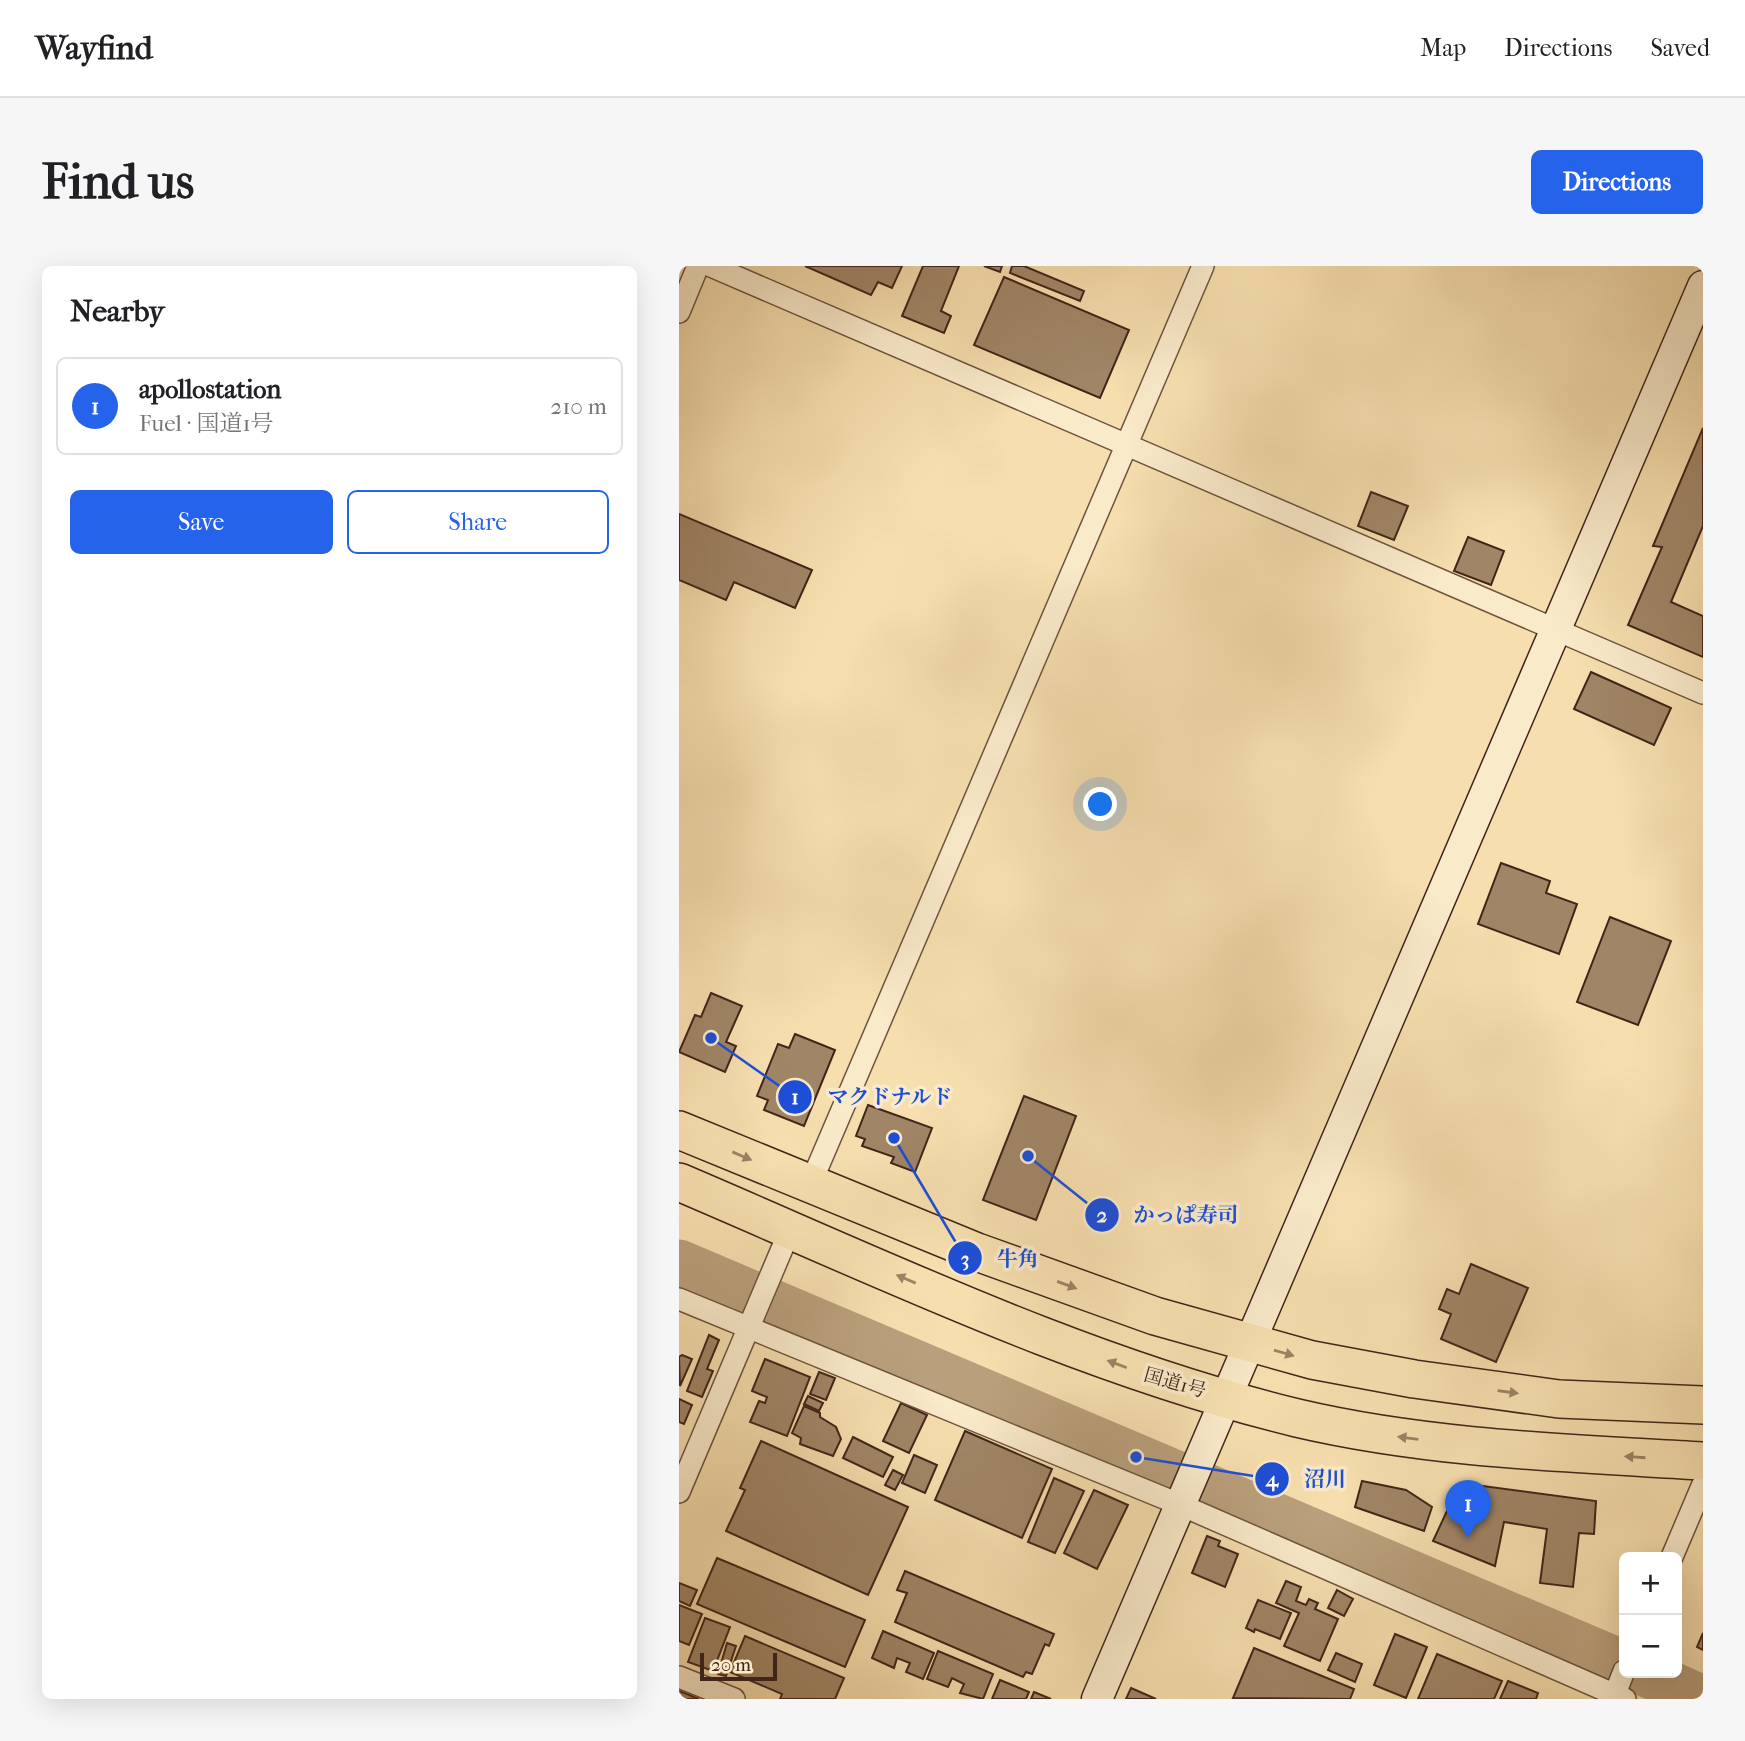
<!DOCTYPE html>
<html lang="en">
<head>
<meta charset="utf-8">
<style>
	body { margin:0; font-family:"IM FELL French Canon","Noto Serif JP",serif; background:#f6f6f6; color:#202124 }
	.controls { position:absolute; right:21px; bottom:21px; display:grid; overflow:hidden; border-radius:10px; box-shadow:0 7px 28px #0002 }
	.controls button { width:63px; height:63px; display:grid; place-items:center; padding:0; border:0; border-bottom:2px solid #e0e0e0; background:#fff; color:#202124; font:35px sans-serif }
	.scale { position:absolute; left:21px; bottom:18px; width:77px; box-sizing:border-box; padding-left:7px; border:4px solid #422519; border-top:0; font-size:19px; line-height:24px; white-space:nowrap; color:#422519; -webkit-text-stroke:5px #f9eaca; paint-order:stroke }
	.you { position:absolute; left:422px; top:539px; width:24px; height:24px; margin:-18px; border:5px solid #fff; border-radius:50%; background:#1a73e8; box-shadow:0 0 0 10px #1a73e833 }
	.badge { display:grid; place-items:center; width:46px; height:46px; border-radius:50%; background:#2563eb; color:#fff; font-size:23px; font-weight:700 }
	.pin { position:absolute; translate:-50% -58px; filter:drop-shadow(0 2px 4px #0008) }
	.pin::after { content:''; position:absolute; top:37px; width:24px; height:21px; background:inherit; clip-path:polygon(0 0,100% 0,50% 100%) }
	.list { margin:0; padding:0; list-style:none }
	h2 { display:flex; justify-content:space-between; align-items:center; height:91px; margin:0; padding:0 28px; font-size:30px }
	h2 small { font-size:23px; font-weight:400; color:#757577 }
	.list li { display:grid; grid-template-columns:46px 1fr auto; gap:21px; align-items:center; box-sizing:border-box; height:98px; margin:0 14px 14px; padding:0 14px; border:2px solid #e0e0e0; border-radius:10px }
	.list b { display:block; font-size:26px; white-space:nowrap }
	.list p { margin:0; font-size:23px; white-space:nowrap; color:#757577 }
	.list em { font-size:23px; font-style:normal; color:#757577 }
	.actions { display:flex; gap:14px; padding:21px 28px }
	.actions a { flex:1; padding:16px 0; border:2px solid #2563eb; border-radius:10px; text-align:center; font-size:24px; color:#2563eb }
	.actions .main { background:#2563eb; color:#fff }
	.map { position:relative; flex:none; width:1024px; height:1433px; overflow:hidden; border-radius:10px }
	header { display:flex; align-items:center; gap:42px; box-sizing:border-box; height:98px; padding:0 35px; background:#fff; border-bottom:2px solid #e0e0e0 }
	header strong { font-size:33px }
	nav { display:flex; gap:38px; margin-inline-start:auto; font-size:24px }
	.intro { display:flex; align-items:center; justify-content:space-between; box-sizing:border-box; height:168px; padding:0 42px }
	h1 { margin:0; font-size:49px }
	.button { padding:18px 32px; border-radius:10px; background:#2563eb; color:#fff; font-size:24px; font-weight:700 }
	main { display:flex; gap:42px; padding:0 42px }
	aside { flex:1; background:#fff; border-radius:10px; box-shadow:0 7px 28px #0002 }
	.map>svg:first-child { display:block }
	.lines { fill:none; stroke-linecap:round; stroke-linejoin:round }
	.river { stroke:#b99f7b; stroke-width:47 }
	.building { fill:#a08566; stroke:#422519; stroke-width:2 }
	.street-casing { stroke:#6f533e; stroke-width:24 }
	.secondary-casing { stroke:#422519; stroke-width:33 }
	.highway-casing { stroke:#422519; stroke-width:40 }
	.street { stroke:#f9eaca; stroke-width:21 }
	.secondary { stroke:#f9eaca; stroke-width:30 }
	.highway { stroke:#f6deae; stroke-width:37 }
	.oneway { fill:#9c8264 }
	.labels { text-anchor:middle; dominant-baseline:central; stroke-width:7; stroke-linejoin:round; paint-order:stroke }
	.street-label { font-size:19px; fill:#422519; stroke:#f9eaca }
	.leader { fill:none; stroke:#1d4ed8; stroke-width:2.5 }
	.callout-dot { fill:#1d4ed8; stroke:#f9eaca; stroke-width:2.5 }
	.mark-label { font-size:21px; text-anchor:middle; font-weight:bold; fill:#fff }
	.callout-label { font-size:21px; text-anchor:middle; font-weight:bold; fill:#1d4ed8; stroke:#f9eaca; stroke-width:7; stroke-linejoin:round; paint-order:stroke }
</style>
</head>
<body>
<header>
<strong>Wayfind</strong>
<nav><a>Map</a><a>Directions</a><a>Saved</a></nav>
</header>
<div class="intro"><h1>Find us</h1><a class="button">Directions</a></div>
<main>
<aside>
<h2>Nearby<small></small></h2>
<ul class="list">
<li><span class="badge">1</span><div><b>apollostation</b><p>Fuel · 国道1号</p></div><em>210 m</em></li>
</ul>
<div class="actions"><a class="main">Save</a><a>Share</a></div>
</aside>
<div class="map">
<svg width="1024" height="1433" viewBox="0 0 1024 1433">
	<rect width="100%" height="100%" fill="#f6deae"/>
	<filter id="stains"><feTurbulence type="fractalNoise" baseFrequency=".00286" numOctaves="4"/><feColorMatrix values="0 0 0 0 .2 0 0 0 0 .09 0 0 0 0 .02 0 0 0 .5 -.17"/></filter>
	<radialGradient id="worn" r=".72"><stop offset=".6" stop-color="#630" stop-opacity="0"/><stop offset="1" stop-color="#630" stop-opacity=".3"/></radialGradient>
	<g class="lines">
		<!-- river -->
		<g class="river">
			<path d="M 0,997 L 945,1398"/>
			<path d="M 966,1407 L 1024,1433"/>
		</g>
	</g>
	<!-- building -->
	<g class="building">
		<path d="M 126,0 L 223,0 L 213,22 L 199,16 L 192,29 Z"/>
		<path d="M 244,0 L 280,0 L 262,45 L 272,50 L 265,67 L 223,50 Z"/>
		<path d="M 305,0 L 323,0 L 321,6 Z"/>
		<path d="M 333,0 L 345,0 L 405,25 L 401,35 L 331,7 Z"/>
		<path d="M 325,11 L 450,64 L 421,132 L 295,79 Z"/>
		<path d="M 1024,162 L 1024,260 L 992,336 L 1024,350 L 1024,391 L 949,359 L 983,281 L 974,280 Z"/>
		<path d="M 692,226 L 729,240 L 715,274 L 679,260 Z"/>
		<path d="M 0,248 L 133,304 L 116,342 L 55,316 L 47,334 L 0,314 Z"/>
		<path d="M 789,271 L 825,285 L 812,319 L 775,305 Z"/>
		<path d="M 912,406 L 992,442 L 975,479 L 895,443 Z"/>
		<path d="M 822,597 L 871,615 L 867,627 L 898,638 L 880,688 L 799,658 Z"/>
		<path d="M 931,651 L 992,675 L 959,759 L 898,736 Z"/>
		<path d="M 32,727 L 63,740 L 47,776 L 57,780 L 46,806 L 0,786 L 16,749 L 22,751 Z"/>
		<path d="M 116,768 L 156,784 L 125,860 L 85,844 L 89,834 L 78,830 L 99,778 L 110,782 Z"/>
		<path d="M 345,830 L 397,850 L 357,954 L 304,934 Z"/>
		<path d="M 189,839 L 253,862 L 236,906 L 212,897 L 215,891 L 183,880 L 186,873 L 177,870 Z"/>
		<path d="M 792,998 L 849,1022 L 817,1096 L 762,1073 L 772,1048 L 760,1043 L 768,1023 L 780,1028 Z"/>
		<path d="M 30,1069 L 40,1074 L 28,1103 L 34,1105 L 23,1131 L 8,1125 Z"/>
		<path d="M 3,1089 L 13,1093 L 1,1120 L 0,1091 Z"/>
		<path d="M 86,1093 L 131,1111 L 108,1170 L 71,1156 L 80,1135 L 86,1137 L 88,1131 L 73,1125 Z"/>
		<path d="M 140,1106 L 156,1112 L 147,1134 L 131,1128 Z"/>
		<path d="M 129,1130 L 144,1137 L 140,1145 L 125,1138 Z"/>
		<path d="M 0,1133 L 13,1139 L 5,1158 L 0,1156 Z"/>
		<path d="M 222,1137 L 248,1149 L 230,1187 L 204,1175 Z"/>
		<path d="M 125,1140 L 141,1147 L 141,1151 L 157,1161 L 162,1173 L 154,1190 L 121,1178 L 122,1172 L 113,1167 Z"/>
		<path d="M 286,1165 L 373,1203 L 343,1272 L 256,1234 Z"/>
		<path d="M 174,1171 L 214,1191 L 204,1211 L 164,1192 Z"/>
		<path d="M 82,1175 L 229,1241 L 189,1329 L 47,1265 L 66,1224 L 61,1222 Z"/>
		<path d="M 235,1189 L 258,1199 L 246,1227 L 223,1217 Z"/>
		<path d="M 214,1204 L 224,1209 L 216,1224 L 206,1219 Z"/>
		<path d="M 375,1212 L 405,1225 L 376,1287 L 349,1276 Z"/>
		<path d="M 683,1215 L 727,1224 L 753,1241 L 745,1265 L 676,1241 Z"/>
		<path d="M 781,1217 L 917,1235 L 915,1268 L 900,1267 L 894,1321 L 861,1317 L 868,1263 L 825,1256 L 816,1300 L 754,1275 Z"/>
		<path d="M 415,1224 L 449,1239 L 418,1303 L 385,1287 Z"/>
		<path d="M 528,1270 L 541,1275 L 539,1280 L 559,1288 L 546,1321 L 513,1307 Z"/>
		<path d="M 38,1292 L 186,1354 L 166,1401 L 18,1338 Z"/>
		<path d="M 226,1305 L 375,1368 L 370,1380 L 366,1378 L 353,1408 L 347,1406 L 344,1411 L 216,1356 L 228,1327 L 218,1324 Z"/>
		<path d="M 607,1315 L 622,1321 L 617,1335 L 627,1339 L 630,1333 L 639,1337 L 636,1343 L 659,1353 L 641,1395 L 605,1380 L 620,1347 L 597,1337 Z"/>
		<path d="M 0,1317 L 18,1324 L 11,1340 L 0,1335 Z"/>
		<path d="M 658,1324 L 674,1333 L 665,1350 L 649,1342 Z"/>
		<path d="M 579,1334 L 612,1347 L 601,1373 L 576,1363 L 575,1366 L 567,1362 Z"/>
		<path d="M 0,1339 L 23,1348 L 10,1379 L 0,1375 Z"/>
		<path d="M 26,1352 L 51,1361 L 34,1405 L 9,1396 Z"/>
		<path d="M 204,1365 L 255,1387 L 244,1413 L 227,1406 L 231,1397 L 218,1392 L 215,1402 L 193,1392 Z"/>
		<path d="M 1024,1367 L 1024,1384 L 1018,1381 Z"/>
		<path d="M 716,1368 L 748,1381 L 727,1432 L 695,1419 Z"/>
		<path d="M 66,1370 L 165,1412 L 156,1433 L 101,1433 L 103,1428 L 51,1406 Z"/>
		<path d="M 48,1377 L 57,1380 L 47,1410 L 39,1408 Z"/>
		<path d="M 575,1382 L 675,1423 L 671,1433 L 554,1432 Z"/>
		<path d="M 259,1385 L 314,1408 L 304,1433 L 281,1427 L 285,1418 L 273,1412 L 269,1421 L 248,1413 Z"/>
		<path d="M 657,1387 L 683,1398 L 676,1416 L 649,1404 Z"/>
		<path d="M 758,1388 L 823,1415 L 815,1433 L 739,1433 Z"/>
		<path d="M 321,1414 L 350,1426 L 347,1433 L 313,1433 Z"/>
		<path d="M 829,1415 L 859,1427 L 857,1433 L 821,1433 Z"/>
		<path d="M 452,1422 L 477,1433 L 447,1433 Z"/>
		<path d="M 0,1425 L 20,1433 L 0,1433 Z"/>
		<path d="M 355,1426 L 372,1433 L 352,1433 Z"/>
	</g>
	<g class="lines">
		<!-- street casing -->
		<g class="street-casing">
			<g id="street">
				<path d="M 32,0 L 1024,427"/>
				<path d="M 0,46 L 19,0"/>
				<path d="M 131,919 L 524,0"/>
				<path d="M 0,1033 L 502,1239 L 946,1433"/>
				<path d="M 0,1226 L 111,964"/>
				<path d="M 993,1291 L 1024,1218"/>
				<path d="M 0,1411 L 55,1433"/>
				<path d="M 934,1433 L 945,1405"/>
			</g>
		</g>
		<!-- secondary casing -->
		<g class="secondary-casing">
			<path id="secondary" d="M 418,1433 L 1024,20"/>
		</g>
		<!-- highway casing -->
		<g class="highway-casing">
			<g id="highway">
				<path d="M 0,864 L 298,986 L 476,1050 L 633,1094 L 735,1113 L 880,1133 L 1024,1139"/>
				<path d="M 0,916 C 202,1002 404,1100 618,1152 C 750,1183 889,1187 1024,1195"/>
			</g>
		</g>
		<!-- street -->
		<use href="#street" class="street"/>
		<!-- secondary -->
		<use href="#secondary" class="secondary"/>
		<!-- highway -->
		<use href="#highway" class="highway"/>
	</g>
	<!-- one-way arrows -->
	<defs><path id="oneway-solid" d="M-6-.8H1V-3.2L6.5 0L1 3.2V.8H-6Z" transform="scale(1.75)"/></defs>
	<g class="oneway">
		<use href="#oneway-solid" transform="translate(63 890) rotate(23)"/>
		<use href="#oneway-solid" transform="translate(227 1013) rotate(-157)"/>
		<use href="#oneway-solid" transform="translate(388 1019) rotate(20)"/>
		<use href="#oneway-solid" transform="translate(605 1087) rotate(16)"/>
		<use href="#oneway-solid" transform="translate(438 1098) rotate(-159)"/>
		<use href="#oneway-solid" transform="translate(829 1126) rotate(8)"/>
		<use href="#oneway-solid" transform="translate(729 1172) rotate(-173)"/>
		<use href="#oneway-solid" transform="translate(956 1191) rotate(-176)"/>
	</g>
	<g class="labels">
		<!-- street labels -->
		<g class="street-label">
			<text transform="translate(496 1117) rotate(16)">国道1号</text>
		</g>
	</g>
	<!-- callouts -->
	<path class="leader" d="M32 772L116 831M349 890L423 949M215 872L286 992M457 1191L593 1213"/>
	<g class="callout-dot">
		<circle cx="32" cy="772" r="7"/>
		<circle cx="349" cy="890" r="7"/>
		<circle cx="215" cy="872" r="7"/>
		<circle cx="457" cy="1191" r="7"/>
		<circle cx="116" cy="831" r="18"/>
		<circle cx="423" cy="949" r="18"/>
		<circle cx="286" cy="992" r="18"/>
		<circle cx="593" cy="1213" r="18"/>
	</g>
	<g class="mark-label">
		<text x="116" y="838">1</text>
		<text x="423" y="956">2</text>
		<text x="286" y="1000">3</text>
		<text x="593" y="1220">4</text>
	</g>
	<g class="callout-label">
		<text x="211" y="838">マクドナルド</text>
		<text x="507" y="956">かっぱ寿司</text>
		<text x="339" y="1000">牛角</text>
		<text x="646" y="1220">沼川</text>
	</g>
	<rect width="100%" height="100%" filter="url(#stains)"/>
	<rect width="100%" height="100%" fill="url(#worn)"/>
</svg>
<div class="controls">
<button>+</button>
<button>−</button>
</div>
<div class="scale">20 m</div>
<div class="you"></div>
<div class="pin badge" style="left:789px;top:1272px">1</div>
</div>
</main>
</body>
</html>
